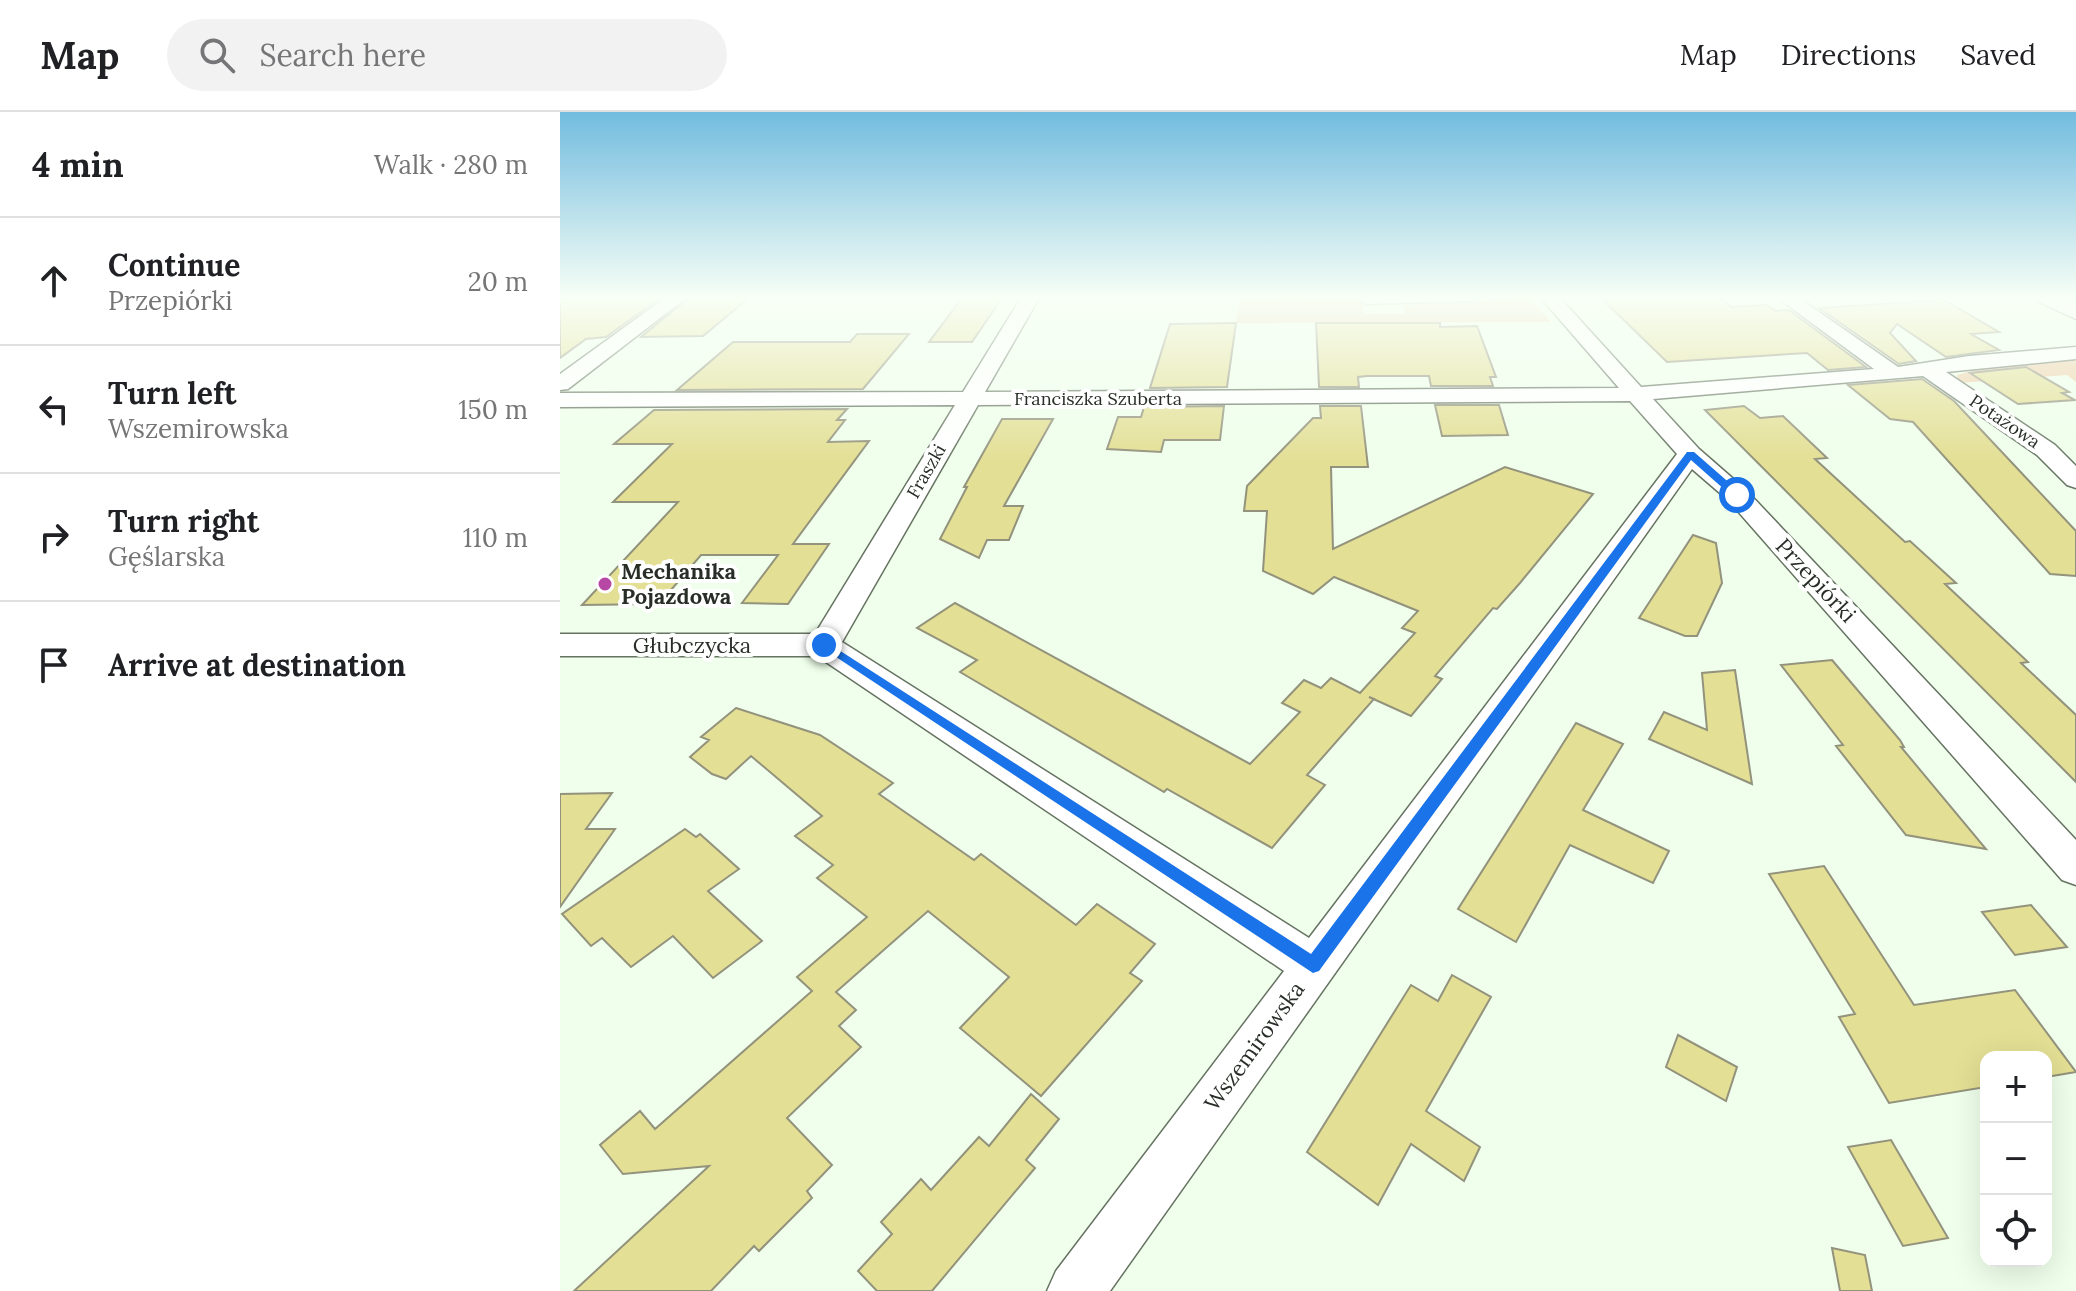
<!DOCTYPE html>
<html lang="en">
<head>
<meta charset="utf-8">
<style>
	body { margin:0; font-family:Lora,serif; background:#f2f2f2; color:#202124 }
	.controls { position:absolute; right:24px; bottom:24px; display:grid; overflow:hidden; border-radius:16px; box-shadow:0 8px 32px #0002 }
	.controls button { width:72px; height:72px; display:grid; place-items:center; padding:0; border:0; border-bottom:2px solid #e0e0e0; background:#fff; color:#202124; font:40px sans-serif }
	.stop { position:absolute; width:24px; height:24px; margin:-18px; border:6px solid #1a73e8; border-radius:50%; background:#fff }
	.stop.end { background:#1a73e8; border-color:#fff; box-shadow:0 2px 8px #0008 }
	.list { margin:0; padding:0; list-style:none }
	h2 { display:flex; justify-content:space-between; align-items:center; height:104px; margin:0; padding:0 32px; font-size:34px }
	h2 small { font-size:26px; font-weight:400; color:#757577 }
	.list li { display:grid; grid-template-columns:52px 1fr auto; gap:24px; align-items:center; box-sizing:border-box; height:128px; padding:0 32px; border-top:2px solid #e0e0e0 }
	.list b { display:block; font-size:30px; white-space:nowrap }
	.list p { margin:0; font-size:26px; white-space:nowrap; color:#757577 }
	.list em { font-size:26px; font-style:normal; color:#757577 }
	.icon { flex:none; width:44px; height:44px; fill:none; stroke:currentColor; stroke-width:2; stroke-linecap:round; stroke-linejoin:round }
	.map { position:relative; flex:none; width:1516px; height:1179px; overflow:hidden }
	header { display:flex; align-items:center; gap:48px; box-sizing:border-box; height:112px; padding:0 40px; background:#fff; border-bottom:2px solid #e0e0e0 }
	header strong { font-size:38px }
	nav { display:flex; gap:44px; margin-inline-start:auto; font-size:28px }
	.search { width:560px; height:72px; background:#f2f2f2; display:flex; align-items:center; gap:20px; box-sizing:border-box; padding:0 28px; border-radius:44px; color:#757577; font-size:30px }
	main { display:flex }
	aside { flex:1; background:#fff }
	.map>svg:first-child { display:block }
	.green { fill:#eecea6 }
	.building { fill:#e3df94; stroke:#93927c; stroke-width:2 }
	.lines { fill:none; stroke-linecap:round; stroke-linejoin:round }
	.lane-casing { stroke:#667362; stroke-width:3 }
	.street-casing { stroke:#667362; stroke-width:3 }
	.secondary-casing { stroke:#667362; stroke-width:3 }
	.lane { fill:#fff; fill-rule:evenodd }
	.street { fill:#fff; fill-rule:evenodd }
	.secondary { fill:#fff; fill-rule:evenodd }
	.route { fill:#1a73e8 }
	.poi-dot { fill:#b647a5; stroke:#fff; stroke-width:3 }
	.labels { text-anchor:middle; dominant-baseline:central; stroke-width:8; stroke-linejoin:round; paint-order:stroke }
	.far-street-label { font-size:18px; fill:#282e27; stroke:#fff }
	.poi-label { font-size:22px; font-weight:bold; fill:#282e27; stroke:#fff; text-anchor:start }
	.street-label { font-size:22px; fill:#282e27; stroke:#fff }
</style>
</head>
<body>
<header>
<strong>Map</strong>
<div class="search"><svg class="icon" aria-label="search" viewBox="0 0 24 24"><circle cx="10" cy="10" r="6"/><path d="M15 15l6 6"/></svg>Search here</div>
<nav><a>Map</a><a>Directions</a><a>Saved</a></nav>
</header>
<main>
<aside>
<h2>4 min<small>Walk · 280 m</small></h2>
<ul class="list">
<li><svg class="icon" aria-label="ahead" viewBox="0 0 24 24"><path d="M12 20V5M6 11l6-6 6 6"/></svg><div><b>Continue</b><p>Przepiórki</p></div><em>20 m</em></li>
<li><svg class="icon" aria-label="left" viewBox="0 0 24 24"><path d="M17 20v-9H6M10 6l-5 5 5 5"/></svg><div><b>Turn left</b><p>Wszemirowska</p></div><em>150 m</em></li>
<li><svg class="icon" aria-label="right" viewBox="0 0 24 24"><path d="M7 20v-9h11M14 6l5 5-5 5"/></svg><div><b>Turn right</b><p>Gęślarska</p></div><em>110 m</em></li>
<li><svg class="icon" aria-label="arrive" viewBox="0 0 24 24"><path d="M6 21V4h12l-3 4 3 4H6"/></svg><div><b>Arrive at destination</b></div></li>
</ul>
</aside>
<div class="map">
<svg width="1516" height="1179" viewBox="0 0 1516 1179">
	<rect width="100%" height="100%" fill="#efffeb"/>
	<!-- green -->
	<g class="green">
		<path d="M 680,186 L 802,188 L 804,202 L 845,202 L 843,193 L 898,190 L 903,193 L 902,190 L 970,186 L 991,210 L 676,211 Z"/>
		<path d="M 1516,247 L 1516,270 L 1507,263 L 1399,271 L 1397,263 L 1420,257 Z"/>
	</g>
	<!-- building -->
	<g class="building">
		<path d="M 0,186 L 100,186 L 46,225 L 26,227 L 0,246 Z"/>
		<path d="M 129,186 L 189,186 L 143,224 L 81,225 Z"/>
		<path d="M 402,186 L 442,186 L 412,230 L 369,230 Z"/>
		<path d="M 1041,186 L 1160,186 L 1171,195 L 1207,193 L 1216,199 L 1229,198 L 1306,255 L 1268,258 L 1247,241 L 1107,250 Z"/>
		<path d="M 1384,188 L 1439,220 L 1411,222 L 1439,238 L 1386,245 L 1337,212 L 1330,221 L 1356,249 L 1339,252 L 1259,196 Z"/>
		<path d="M 676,211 L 667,275 L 590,276 L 610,212 Z"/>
		<path d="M 756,211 L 880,211 L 880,215 L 917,214 L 936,265 L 930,265 L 933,274 L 871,274 L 869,264 L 807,264 L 798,265 L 799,275 L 759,275 Z"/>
		<path d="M 297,222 L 349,222 L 303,277 L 117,278 L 173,230 L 290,230 Z"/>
		<path d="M 1466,255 L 1509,280 L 1502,281 L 1515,288 L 1458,292 L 1410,261 Z"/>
		<path d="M 1362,267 L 1394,289 L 1516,419 L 1516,464 L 1490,462 L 1353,310 L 1330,307 L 1288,273 Z"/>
		<path d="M 875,293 L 939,293 L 948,323 L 882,324 Z"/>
		<path d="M 664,294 L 660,328 L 604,328 L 601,340 L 547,337 L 558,305 L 581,305 L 584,295 Z"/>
		<path d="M 760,294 L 801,294 L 808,355 L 771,355 L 773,437 L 945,355 L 1033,382 L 960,471 L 937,497 L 933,496 L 875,564 L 882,567 L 851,604 L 809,585 L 814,587 L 747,663 L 765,673 L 712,736 L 607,677 L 604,680 L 400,560 L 417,548 L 357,516 L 395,491 L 690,652 L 740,600 L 722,591 L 744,568 L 761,576 L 771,566 L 800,581 L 855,521 L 842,516 L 858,499 L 774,465 L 753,482 L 703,459 L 707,399 L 684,399 L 687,374 L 753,306 L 761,306 Z"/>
		<path d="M 1184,294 L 1200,306 L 1223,304 L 1267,346 L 1255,347 L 1345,430 L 1350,429 L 1396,471 L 1385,472 L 1468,550 L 1461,551 L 1516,603 L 1516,670 L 1145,298 Z"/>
		<path d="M 287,297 L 277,308 L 285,308 L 268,330 L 309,329 L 233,432 L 269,432 L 228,492 L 182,491 L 218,443 L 141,443 L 99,492 L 22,493 L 118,390 L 53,390 L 112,332 L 54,332 L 94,298 Z"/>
		<path d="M 442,307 L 493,307 L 444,394 L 463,394 L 449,428 L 427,428 L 419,446 L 380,427 L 407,375 L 404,375 Z"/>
		<path d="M 1133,423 L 1156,431 L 1162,471 L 1137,524 L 1125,524 L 1079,506 Z"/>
		<path d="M 1272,548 L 1340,628 L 1344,635 L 1341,635 L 1426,737 L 1346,723 L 1276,634 L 1283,633 L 1221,553 Z"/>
		<path d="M 1175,558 L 1192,672 L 1089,627 L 1104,600 L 1147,618 L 1142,561 Z"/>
		<path d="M 176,596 L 260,623 L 333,671 L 319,682 L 414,748 L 421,742 L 516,813 L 537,792 L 595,832 L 570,861 L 582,869 L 481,984 L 400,916 L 449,865 L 368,799 L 276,880 L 296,898 L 279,914 L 301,935 L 227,1006 L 272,1053 L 247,1079 L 252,1086 L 199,1139 L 194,1134 L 151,1179 L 14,1179 L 149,1054 L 63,1062 L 40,1033 L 80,999 L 95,1017 L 252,879 L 237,865 L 307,805 L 257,766 L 273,753 L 235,724 L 262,704 L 191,644 L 166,667 L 152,662 L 130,645 L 149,628 L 141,625 Z"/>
		<path d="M 1016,611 L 1063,632 L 1023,698 L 1109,739 L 1093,771 L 1010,733 L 956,830 L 898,797 Z"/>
		<path d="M 52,681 L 26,717 L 55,717 L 0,795 L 0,682 Z"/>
		<path d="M 125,717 L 136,725 L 140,722 L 179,757 L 148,779 L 202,829 L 153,866 L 113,824 L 71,855 L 42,826 L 31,834 L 2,802 Z"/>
		<path d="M 1264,754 L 1354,893 L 1455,878 L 1516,960 L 1486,965 L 1486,945 L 1426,945 L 1426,975 L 1329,991 L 1279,905 L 1295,902 L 1209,762 Z"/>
		<path d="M 1471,793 L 1507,835 L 1455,843 L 1422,800 Z"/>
		<path d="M 892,863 L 931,885 L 866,999 L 920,1035 L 904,1069 L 851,1032 L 818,1093 L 747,1040 L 851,873 L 878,889 Z"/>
		<path d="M 1118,923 L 1177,955 L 1166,989 L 1106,955 Z"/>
		<path d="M 471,982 L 499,1007 L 466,1048 L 475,1056 L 372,1179 L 317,1179 L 298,1159 L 332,1122 L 321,1110 L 361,1067 L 371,1078 L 419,1025 L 429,1034 Z"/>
		<path d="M 1331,1028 L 1388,1126 L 1343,1134 L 1288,1035 Z"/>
		<path d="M 1272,1136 L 1305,1143 L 1312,1179 L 1280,1179 Z"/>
	</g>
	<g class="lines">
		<!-- lane casing -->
		<g class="lane-casing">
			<path id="lane" d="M 916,186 L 911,189 L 806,192 L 801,189 L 805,186 Z"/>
		</g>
		<!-- street casing -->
		<g class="street-casing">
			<g id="street">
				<path d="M 105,186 L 126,186 L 8,277 L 0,278 L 0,262 Z"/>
				<path d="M 461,186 L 479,186 L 425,280 L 1059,276 L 981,186 L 1000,186 L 1081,275 L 1314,257 L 1218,186 L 1239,186 L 1338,255 L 1409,244 L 1516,235 L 1516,247 L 1386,260 L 1495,333 L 1516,354 L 1516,376 L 1507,373 L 1477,343 L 1363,264 L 1093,287 L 1139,337 L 1186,378 L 1516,728 L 1516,773 L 1502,768 L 1168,388 L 1132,357 L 550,1179 L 487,1179 L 496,1159 L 724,859 L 257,544 L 0,544 L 0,522 L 255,522 L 395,293 L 0,295 L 0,281 L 403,280 ZM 1070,289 L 1117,342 L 749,826 L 282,530 L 418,293 Z"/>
			</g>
		</g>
		<!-- secondary casing -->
		<g class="secondary-casing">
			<path id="secondary" d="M 1477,186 L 1508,186 L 1516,191 L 1516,207 L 1481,191 Z"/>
		</g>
		<!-- lane -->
		<use href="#lane" class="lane"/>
		<!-- street -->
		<use href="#street" class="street"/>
		<!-- secondary -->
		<use href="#secondary" class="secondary"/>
	</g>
	<!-- sky -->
	<linearGradient id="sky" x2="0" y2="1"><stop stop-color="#72bcdf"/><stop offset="0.53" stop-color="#f8fff6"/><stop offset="1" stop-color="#f8fff6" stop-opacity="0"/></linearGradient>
	<rect width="1516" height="351" fill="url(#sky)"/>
	<!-- route -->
	<path class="route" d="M 1127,340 L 1134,340 L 1181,381 L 1181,386 L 1174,386 L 1131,348 L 759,859 L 753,861 L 258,533 L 268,531 L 751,842 Z"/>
	<!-- markers -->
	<circle class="poi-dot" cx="45" cy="472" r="8"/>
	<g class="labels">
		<!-- far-street labels -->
		<g class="far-street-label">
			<text x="538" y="286">Franciszka Szuberta</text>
			<text transform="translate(1445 309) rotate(34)">Potażowa</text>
			<text transform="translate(366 359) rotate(-60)">Fraszki</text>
		</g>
		<!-- poi labels -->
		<g class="poi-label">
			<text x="61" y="459">Mechanika<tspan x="61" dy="25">Pojazdowa</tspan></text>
		</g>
		<!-- street labels -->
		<g class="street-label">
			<text transform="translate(1256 468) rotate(47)">Przepiórki</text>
			<text x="132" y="533">Głubczycka</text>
			<text transform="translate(694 934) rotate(-54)">Wszemirowska</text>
		</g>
	</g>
</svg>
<div class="controls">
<button>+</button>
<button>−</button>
<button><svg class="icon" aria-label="locate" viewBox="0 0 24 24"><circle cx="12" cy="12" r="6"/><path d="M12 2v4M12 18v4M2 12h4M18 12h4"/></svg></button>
</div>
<div class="stop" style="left:1177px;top:383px"></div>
<div class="stop end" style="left:264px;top:533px"></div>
</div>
</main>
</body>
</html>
